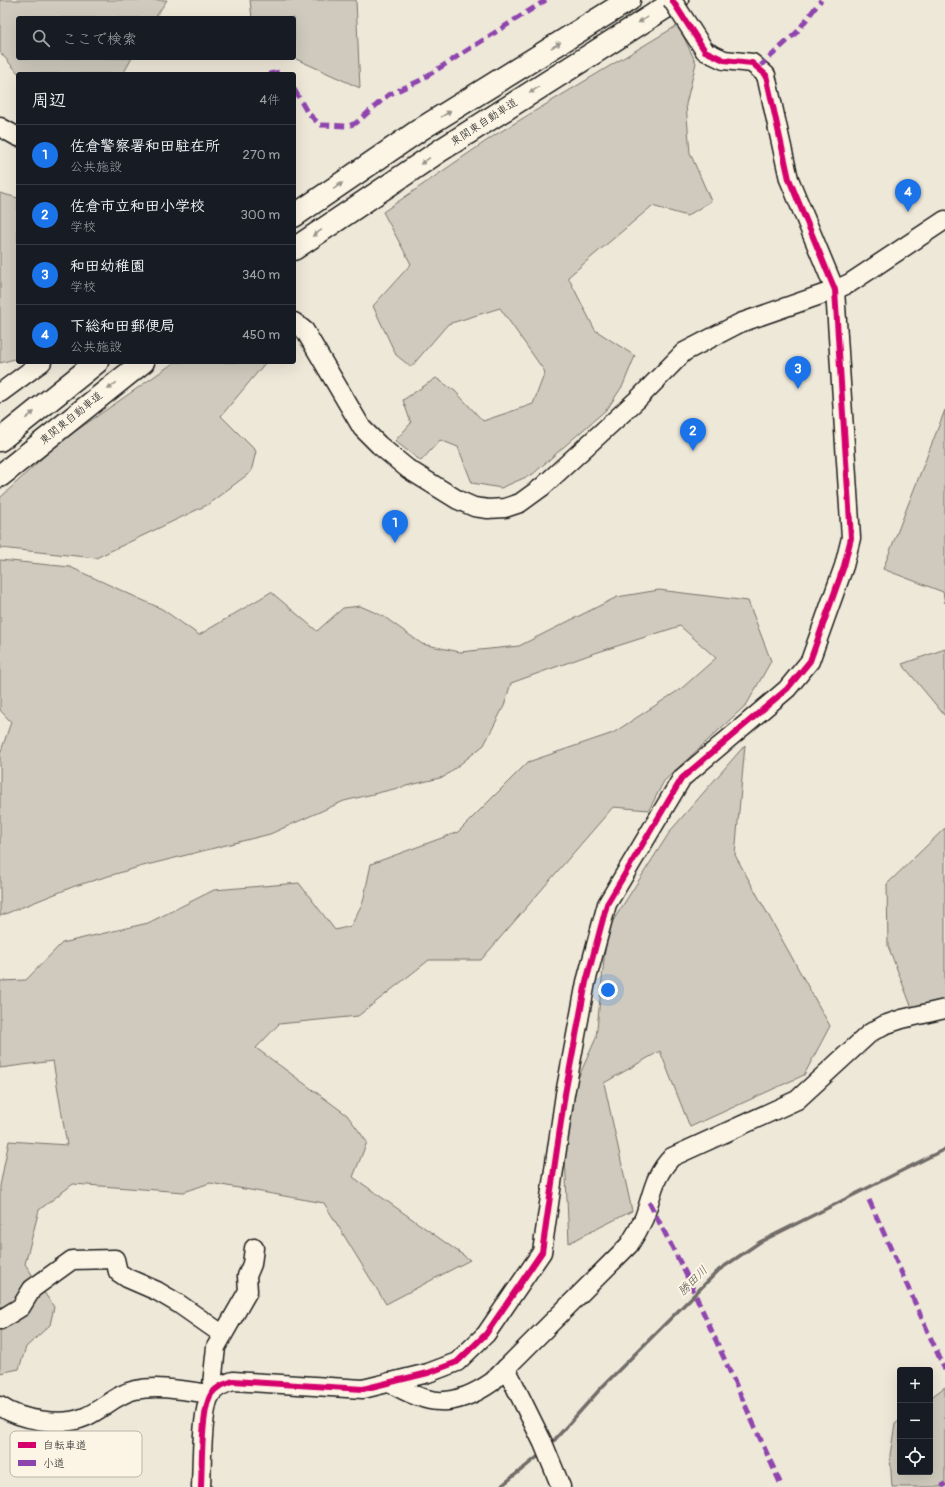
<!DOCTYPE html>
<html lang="ja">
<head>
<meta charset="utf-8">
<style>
	body { margin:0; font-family:Pangolin,"Klee One",sans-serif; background:#242831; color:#f1f3f6 }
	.controls { position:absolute; right:12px; bottom:12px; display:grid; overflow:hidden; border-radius:4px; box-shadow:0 4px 16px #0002 }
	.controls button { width:36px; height:36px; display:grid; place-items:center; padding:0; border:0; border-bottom:1px solid #363941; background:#171b24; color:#f1f3f6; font:20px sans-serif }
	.you { position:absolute; left:608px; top:990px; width:14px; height:14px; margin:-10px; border:3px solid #fff; border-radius:50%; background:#1a73e8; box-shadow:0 0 0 6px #1a73e833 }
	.badge { display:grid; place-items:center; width:26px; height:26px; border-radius:50%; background:#1a73e8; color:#fff; font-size:13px; font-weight:700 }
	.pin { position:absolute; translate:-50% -33px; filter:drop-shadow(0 1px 2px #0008) }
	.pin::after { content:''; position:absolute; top:21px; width:14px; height:12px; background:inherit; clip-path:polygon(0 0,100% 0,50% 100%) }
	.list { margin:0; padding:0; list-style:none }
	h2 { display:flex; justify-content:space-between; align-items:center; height:52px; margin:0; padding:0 16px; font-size:17px }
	h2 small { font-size:13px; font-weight:400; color:#9ea1a6 }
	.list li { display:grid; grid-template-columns:26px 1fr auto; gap:12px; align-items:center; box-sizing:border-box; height:60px; padding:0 16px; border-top:1px solid #363941 }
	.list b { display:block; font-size:15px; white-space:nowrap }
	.list p { margin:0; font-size:13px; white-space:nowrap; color:#9ea1a6 }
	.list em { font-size:13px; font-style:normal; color:#9ea1a6 }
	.icon { flex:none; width:22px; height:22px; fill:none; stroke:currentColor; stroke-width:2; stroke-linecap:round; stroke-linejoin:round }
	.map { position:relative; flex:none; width:945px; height:1487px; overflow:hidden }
	.search { position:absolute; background:#171b24; box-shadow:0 4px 16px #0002; left:16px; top:16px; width:280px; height:44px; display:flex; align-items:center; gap:10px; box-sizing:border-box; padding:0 14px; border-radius:4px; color:#9ea1a6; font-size:15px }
	.panel { position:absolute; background:#171b24; box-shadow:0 4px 16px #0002; left:16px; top:72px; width:280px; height:292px; border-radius:4px }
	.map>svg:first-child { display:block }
	.green { fill:#cfcabd; stroke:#76736c }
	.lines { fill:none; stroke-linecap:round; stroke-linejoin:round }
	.stream { stroke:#6f6c67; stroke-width:3.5 }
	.minor-casing { stroke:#1c1c1c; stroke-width:21 }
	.highway-casing { stroke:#1c1c1c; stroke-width:25 }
	.minor { stroke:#fcf5e5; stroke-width:18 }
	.highway { stroke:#fcf5e5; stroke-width:22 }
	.minor-bridge-casing { stroke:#1c1c1c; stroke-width:21; stroke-linecap:butt }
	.minor-bridge { stroke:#fcf5e5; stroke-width:18 }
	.quiet { stroke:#8e44ad; stroke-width:5; stroke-dasharray:10 5; stroke-linecap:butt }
	.cycleway-casing { stroke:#fcf5e5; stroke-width:8 }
	.cycleway { stroke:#d6006c; stroke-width:6 }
	.oneway { fill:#97938b }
	.labels { text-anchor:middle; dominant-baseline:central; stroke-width:4; stroke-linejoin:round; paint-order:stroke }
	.street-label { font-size:11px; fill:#1c1c1c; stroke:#fcf5e5 }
	.water-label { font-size:12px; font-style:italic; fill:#5b5854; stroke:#fcf5e5 }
	.key { fill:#fcf5e5; stroke:#b9b4a9; stroke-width:1 }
	.key-label { font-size:11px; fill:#1c1c1c }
</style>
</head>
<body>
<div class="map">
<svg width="945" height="1487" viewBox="0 0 945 1487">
	<rect width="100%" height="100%" fill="#eee8d9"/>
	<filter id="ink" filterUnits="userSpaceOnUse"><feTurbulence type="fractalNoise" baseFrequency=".025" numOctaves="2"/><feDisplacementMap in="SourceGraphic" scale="8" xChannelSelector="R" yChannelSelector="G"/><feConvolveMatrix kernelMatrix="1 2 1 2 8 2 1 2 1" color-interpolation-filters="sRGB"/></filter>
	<g filter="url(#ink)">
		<!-- green -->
		<g class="green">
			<path d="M 0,0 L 167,0 L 155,18 L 18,18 L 18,58 L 132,58 L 123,74 L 19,74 L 0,52 Z"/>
			<path d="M 250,0 L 356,0 L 360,88 L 294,58 L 294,18 L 252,18 Z"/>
			<path d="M 678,25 L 696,63 L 686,104 L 690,153 L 711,201 L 687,216 L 652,206 L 568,277 L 595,330 L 635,356 L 623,385 L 608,408 L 533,474 L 501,488 L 472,483 L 458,447 L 440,440 L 421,461 L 395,441 L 411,423 L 403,400 L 436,378 L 455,391 L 483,421 L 533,404 L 545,372 L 500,308 L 448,324 L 411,367 L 396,355 L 373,306 L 411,264 L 383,212 L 495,135 Z"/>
			<path d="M 0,193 L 18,198 L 18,358 L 0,363 Z"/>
			<path d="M 175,362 L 266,362 L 221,416 L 256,451 L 251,472 L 207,505 L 96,558 L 0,548 L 0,498 L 57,444 Z"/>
			<path d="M 945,410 L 945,603 L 943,592 L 883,569 Z"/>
			<path d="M 0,560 L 70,567 L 162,609 L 199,635 L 271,592 L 317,631 L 343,608 L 360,606 L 383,616 L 422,644 L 460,652 L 519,646 L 617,597 L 659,590 L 748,601 L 771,661 L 747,704 L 664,781 L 649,810 L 613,807 L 481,960 L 429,960 L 358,1016 L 279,1024 L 256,1048 L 347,1115 L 367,1142 L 353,1177 L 470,1260 L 386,1304 L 324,1203 L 210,1183 L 184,1192 L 73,1184 L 39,1210 L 25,1264 L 54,1307 L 50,1325 L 26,1347 L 19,1369 L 0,1373 L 0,1186 L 9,1141 L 67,1145 L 53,1061 L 0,1068 L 0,981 L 26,980 L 62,943 L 148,923 L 214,890 L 299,883 L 335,930 L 351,926 L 363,902 L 371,864 L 458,832 L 528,762 L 613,733 L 682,688 L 716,658 L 680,626 L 592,654 L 511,683 L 504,706 L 484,745 L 444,777 L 344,801 L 270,834 L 139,867 L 75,886 L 0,916 L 0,754 L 11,722 L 0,710 Z"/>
			<path d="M 945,649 L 945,716 L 902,664 Z"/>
			<path d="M 745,745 L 735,855 L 830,1026 L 804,1075 L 690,1127 L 660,1051 L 604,1083 L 632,1211 L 569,1243 L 563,1112 L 596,1038 L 607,930 L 671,830 Z"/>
			<path d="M 945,828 L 945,1007 L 915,1016 L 888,946 L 887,884 Z"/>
			<path d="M 945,1387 L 945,1487 L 892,1487 L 890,1455 L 895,1424 L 900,1420 L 900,1472 L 930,1472 L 930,1398 Z"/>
		</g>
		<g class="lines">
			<!-- stream -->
			<g class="stream">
				<path d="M 550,1445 L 602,1387 L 719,1270 L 760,1242 L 945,1149"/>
				<path d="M 500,1487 L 541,1454"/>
			</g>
			<!-- minor casing -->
			<g class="minor-casing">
				<g id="minor">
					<path d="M 0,127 L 18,137"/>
					<path d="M 294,322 L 305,331 L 362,428 L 379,445 L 408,469 L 458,500 L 474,507 L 488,509 L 505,508 L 520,503 L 542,487 L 638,399 L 684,352 L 740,323 L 835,290 L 850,283 L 945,220"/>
					<path d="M 0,393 L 42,362"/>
					<path d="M 0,1320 L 21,1307 L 32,1289 L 72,1260 L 115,1259 L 118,1272 L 127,1278 L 157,1291 L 179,1304 L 222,1334"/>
					<path d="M 506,1368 L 543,1443 L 561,1487"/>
					<path d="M 389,1382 C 428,1406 453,1409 492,1382 L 629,1245 C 635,1236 640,1227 644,1218 C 653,1193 653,1177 672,1157 L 797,1100 L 870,1033 L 884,1025 L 902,1019 L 945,1009"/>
					<path d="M 0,1406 C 20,1420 62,1427 85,1417 C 102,1410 116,1394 135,1390 C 160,1385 186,1391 211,1394 L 216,1347 L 248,1291 L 247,1276 L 252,1264 L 254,1248"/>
					<path d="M 201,1487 C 202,1468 201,1406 212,1393 C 217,1386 225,1384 233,1381 L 363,1389 L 428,1373 L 457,1362 L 486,1334 L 542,1252 L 565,1094 L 586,982 L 607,904 L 682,778 L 787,689 L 810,661 L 844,566 L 851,538 L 835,290 L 789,179 L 766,75 L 752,63 L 724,60 L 705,51"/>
				</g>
			</g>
			<!-- highway casing -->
			<g class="highway-casing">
				<g id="highway">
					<path d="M 294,216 L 421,129 L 629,0"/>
					<path d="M 294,249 L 441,150 L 677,0"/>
					<path d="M 0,440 L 97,362"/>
					<path d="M 0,476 L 143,362"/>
				</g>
			</g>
			<!-- minor -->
			<use href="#minor" class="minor"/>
			<!-- highway -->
			<use href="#highway" class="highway"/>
			<!-- minor-bridge casing -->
			<g class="minor-bridge-casing">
				<path id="minor-bridge" d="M 672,0 L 705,51"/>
			</g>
			<!-- minor-bridge -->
			<use href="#minor-bridge" class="minor-bridge"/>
			<!-- quiet -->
			<g class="quiet">
				<path d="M 758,68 L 797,32 L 821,0"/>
				<path d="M 269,74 L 280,72 L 284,74"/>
				<path d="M 294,89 L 307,112 L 320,125 L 348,126 L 356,123 L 388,95 L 419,81 L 546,0"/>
				<path d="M 869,1200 L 945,1370"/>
				<path d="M 649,1202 L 686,1274 L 782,1487"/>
				<path d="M 942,1487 L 945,1483"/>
			</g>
			<!-- cycleway casing -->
			<g class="cycleway-casing">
				<path id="cycleway" d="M 201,1487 C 202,1468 201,1406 212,1393 C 217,1386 225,1384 233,1381 L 363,1389 L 428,1373 L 457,1362 L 486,1334 L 542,1252 L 565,1094 L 586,982 L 607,904 L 682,778 L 787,689 L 810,661 L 844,566 L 851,538 L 835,290 L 789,179 L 766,75 L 752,63 L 724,60 L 705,51 L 672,0"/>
			</g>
			<!-- cycleway -->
			<use href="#cycleway" class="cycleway"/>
		</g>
		<!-- one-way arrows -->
		<defs><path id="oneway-solid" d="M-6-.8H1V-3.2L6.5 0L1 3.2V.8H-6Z"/></defs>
		<g class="oneway">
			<use href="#oneway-solid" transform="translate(643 20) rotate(149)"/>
			<use href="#oneway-solid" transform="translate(556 45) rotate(-32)"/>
			<use href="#oneway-solid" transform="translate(534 90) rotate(147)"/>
			<use href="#oneway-solid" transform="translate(446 114) rotate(-32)"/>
			<use href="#oneway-solid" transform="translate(425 161) rotate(146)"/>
			<use href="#oneway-solid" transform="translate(338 186) rotate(-34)"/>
			<use href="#oneway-solid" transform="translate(317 233) rotate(145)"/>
			<use href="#oneway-solid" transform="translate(112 386) rotate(142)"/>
			<use href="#oneway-solid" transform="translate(30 415) rotate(-39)"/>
		</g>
	</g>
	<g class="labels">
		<!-- street labels -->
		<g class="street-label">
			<text transform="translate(484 122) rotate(-33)">東関東自動車道</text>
			<text transform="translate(71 418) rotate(-39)">東関東自動車道</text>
		</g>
		<!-- water labels -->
		<g class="water-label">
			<text transform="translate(693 1281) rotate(-45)">勝田川</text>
		</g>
	</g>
	<!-- legend -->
	<rect x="10" y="1431" width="132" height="46" rx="6" class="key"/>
	<rect x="18" y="1442" width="18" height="6" fill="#d6006c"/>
	<rect x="18" y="1460" width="18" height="6" fill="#8e44ad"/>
	<g class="key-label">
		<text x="43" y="1449">自転車道</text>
		<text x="43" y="1467">小道</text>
	</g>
</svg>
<div class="controls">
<button>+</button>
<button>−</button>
<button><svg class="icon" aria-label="locate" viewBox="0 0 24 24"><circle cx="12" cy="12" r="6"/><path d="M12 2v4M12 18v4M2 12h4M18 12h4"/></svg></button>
</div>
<div class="you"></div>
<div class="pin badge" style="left:395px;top:543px">1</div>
<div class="pin badge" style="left:693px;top:451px">2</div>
<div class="pin badge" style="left:798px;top:389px">3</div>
<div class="pin badge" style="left:908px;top:212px">4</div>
<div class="search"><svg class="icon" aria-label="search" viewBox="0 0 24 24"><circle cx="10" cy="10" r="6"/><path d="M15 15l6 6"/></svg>ここで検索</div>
<section class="panel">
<h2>周辺<small>4件</small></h2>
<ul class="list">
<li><span class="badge">1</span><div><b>佐倉警察署和田駐在所</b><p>公共施設</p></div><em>270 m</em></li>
<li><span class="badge">2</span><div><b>佐倉市立和田小学校</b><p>学校</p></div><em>300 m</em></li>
<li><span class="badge">3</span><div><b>和田幼稚園</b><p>学校</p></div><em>340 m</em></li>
<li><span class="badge">4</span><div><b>下総和田郵便局</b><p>公共施設</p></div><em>450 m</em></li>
</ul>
</section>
</div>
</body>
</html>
